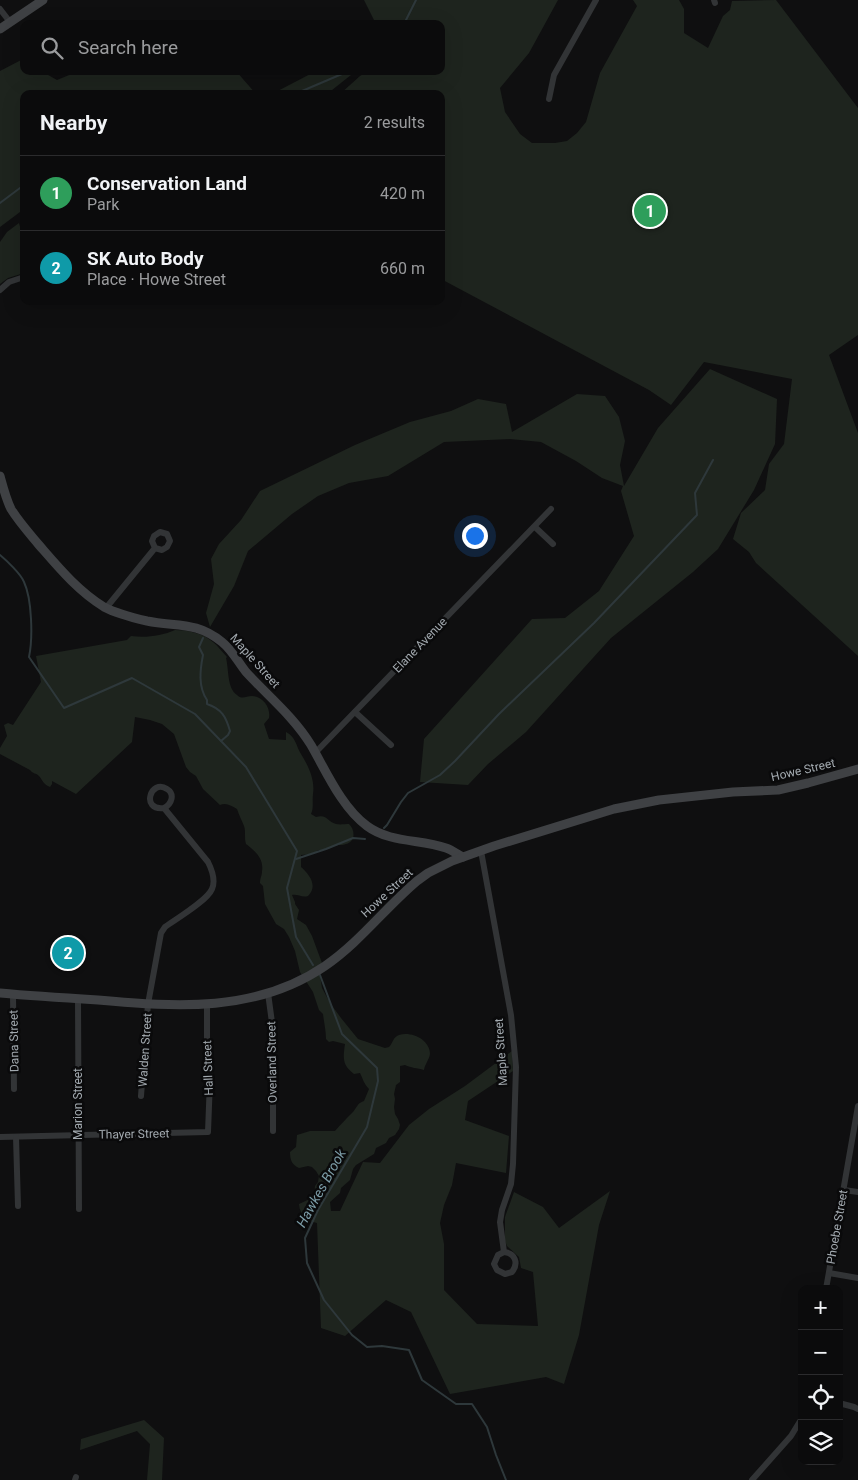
<!DOCTYPE html>
<html lang="en">
<head>
<meta charset="utf-8">
<style>
	body { margin:0; font-family:Roboto,sans-serif; background:#19191a; color:#f1f3f6 }
	.controls { position:absolute; right:15px; bottom:15px; display:grid; overflow:hidden; border-radius:10px; box-shadow:0 5px 20px #0002 }
	.controls button { width:45px; height:45px; display:grid; place-items:center; padding:0; border:0; border-bottom:1px solid #2b2b2d; background:#0b0b0c; color:#f1f3f6; font:25px sans-serif }
	.you { position:absolute; left:474px; top:535px; width:18px; height:18px; margin:-12px; border:4px solid #fff; border-radius:50%; background:#1a73e8; box-shadow:0 0 0 8px #1a73e833 }
	.badge { display:grid; place-items:center; width:32px; height:32px; border-radius:50%; background:#db2777; color:#fff; font-size:16px; font-weight:700 }
	.pin { position:absolute; translate:-50% -50%; border:2px solid #fff; box-shadow:0 1px 5px #0006 }
	.list { margin:0; padding:0; list-style:none }
	h2 { display:flex; justify-content:space-between; align-items:center; height:65px; margin:0; padding:0 20px; font-size:21px }
	h2 small { font-size:16px; font-weight:400; color:#9a9b9d }
	.list li { display:grid; grid-template-columns:32px 1fr auto; gap:15px; align-items:center; box-sizing:border-box; height:75px; padding:0 20px; border-top:1px solid #2b2b2d }
	.list b { display:block; font-size:19px; white-space:nowrap }
	.list p { margin:0; font-size:16px; white-space:nowrap; color:#9a9b9d }
	.list em { font-size:16px; font-style:normal; color:#9a9b9d }
	.icon { flex:none; width:28px; height:28px; fill:none; stroke:currentColor; stroke-width:2; stroke-linecap:round; stroke-linejoin:round }
	.map { position:relative; flex:none; width:858px; height:1480px; overflow:hidden }
	.search { position:absolute; background:#0b0b0c; box-shadow:0 5px 20px #0002; left:20px; top:20px; width:425px; height:55px; display:flex; align-items:center; gap:12px; box-sizing:border-box; padding:0 18px; border-radius:10px; color:#9a9b9d; font-size:19px }
	.panel { position:absolute; background:#0b0b0c; box-shadow:0 5px 20px #0002; left:20px; top:90px; width:425px; height:215px; border-radius:10px }
	.map>svg:first-child { display:block }
	.green { fill:#1e241e }
	.lines { fill:none; stroke-linecap:round; stroke-linejoin:round }
	.stream { stroke:#2e383b; stroke-width:2 }
	.street { stroke:#323436; stroke-width:6 }
	.secondary { stroke:#3f4144; stroke-width:9 }
	.labels { text-anchor:middle; dominant-baseline:central; stroke-width:5; stroke-linejoin:round; paint-order:stroke }
	.street-label { font-size:12px; fill:#a2a9af; stroke:#0a0a0b }
	.water-label { font-size:14px; font-style:italic; fill:#7c9ca7; stroke:#0a0a0b }
</style>
</head>
<body>
<div class="map">
<svg width="858" height="1480" viewBox="0 0 858 1480">
	<rect width="100%" height="100%" fill="#0f0f10"/>
	<!-- green -->
	<g class="green">
		<path d="M 364,0 L 558,0 L 529,53 L 500,88 L 505,112 L 520,134 L 532,143 L 555,143 L 567,141 L 577,133 L 586,122 L 600,73 L 637,6 L 633,0 L 679,0 L 684,9 L 684,33 L 708,48 L 723,16 L 730,10 L 732,1 L 776,0 L 858,108 L 858,335 L 829,355 L 858,433 L 858,656 L 756,563 L 749,552 L 733,539 L 741,513 L 765,490 L 769,464 L 784,444 L 792,379 L 704,362 L 671,405 L 649,390 L 441,279 L 441,94 L 340,94 L 360,76 L 369,71 L 441,71 L 441,24 L 376,24 Z"/>
		<path d="M 23,59 L 24,71 L 41,71 L 57,80 L 79,71 L 236,71 L 256,94 L 24,94 L 24,209 L 0,227 L 0,71 Z"/>
		<path d="M 316,71 L 356,71 L 327,94 L 272,94 Z"/>
		<path d="M 19,223 L 24,242 L 24,273 L 8,278 L 0,284 L 0,242 L 7,232 Z"/>
		<path d="M 710,369 L 777,399 L 775,444 L 754,490 L 718,549 L 693,572 L 611,638 L 526,732 L 488,764 L 468,785 L 420,782 L 424,739 L 532,619 L 565,618 L 599,591 L 634,536 L 621,491 L 623,486 L 602,478 L 576,461 L 541,442 L 510,439 L 444,442 L 388,476 L 349,483 L 318,496 L 292,514 L 248,551 L 234,586 L 210,627 L 206,613 L 214,584 L 211,559 L 219,544 L 241,520 L 260,491 L 355,445 L 410,422 L 451,411 L 478,399 L 506,404 L 512,432 L 577,394 L 605,396 L 619,417 L 625,441 L 620,465 L 624,486 L 658,428 Z"/>
		<path d="M 175,630 C 187,630 203,633 213,642 C 218,646 222,652 227,657 L 226,658 C 229,670 227,688 237,695 C 242,700 246,696 252,696 C 263,696 271,708 269,718 L 264,724 L 269,739 L 286,740 L 286,732 C 296,737 296,746 301,754 C 309,767 315,780 313,794 C 312,802 314,807 311,814 L 316,817 C 328,814 327,822 336,824 C 340,825 345,824 349,824 C 355,830 356,841 346,844 C 344,845 341,845 338,845 C 332,847 325,851 318,850 C 313,856 309,854 301,855 L 301,867 C 310,875 318,886 308,896 C 302,898 298,894 292,895 L 295,902 L 295,904 L 299,910 L 297,919 L 306,925 L 312,936 L 322,963 L 320,975 L 322,988 L 330,1003 L 341,1018 L 358,1039 L 385,1048 L 389,1047 C 393,1043 393,1037 399,1035 C 412,1031 430,1040 430,1054 C 429,1060 425,1064 424,1070 C 417,1068 411,1068 405,1065 L 400,1066 L 400,1082 L 396,1085 L 394,1094 L 395,1099 L 394,1107 L 395,1114 L 398,1119 L 400,1125 L 399,1129 L 395,1135 L 389,1138 L 386,1143 L 376,1148 L 374,1154 L 356,1165 L 353,1169 L 350,1180 L 341,1188 L 340,1193 L 330,1202 L 331,1211 L 340,1211 L 363,1162 L 380,1163 L 409,1125 L 429,1109 L 465,1086 L 512,1051 L 513,1071 L 468,1101 L 465,1120 L 509,1136 L 506,1173 L 456,1163 L 452,1185 L 444,1205 L 440,1223 L 444,1244 L 444,1290 L 477,1324 L 538,1326 L 533,1272 L 521,1268 L 519,1257 L 507,1246 L 505,1241 L 505,1217 L 514,1192 L 543,1207 L 559,1228 L 610,1191 L 599,1225 L 579,1335 L 564,1384 L 546,1377 L 450,1394 L 411,1312 L 386,1300 L 345,1336 L 321,1328 L 317,1223 C 307,1221 300,1216 299,1204 L 314,1197 L 315,1186 L 318,1182 L 319,1176 L 316,1171 L 312,1167 L 308,1166 L 299,1168 C 292,1165 290,1160 290,1152 L 296,1147 L 297,1135 L 310,1131 L 335,1131 C 341,1124 346,1119 352,1113 C 357,1108 357,1103 364,1101 L 369,1089 C 364,1084 363,1079 360,1073 L 354,1074 C 342,1065 343,1058 345,1044 L 333,1041 L 329,1042 L 326,1039 C 326,1030 324,1023 323,1014 L 319,1010 L 313,992 L 300,972 L 295,951 L 289,937 L 284,929 L 276,924 L 265,904 L 263,886 L 260,883 C 260,878 262,876 262,871 C 264,858 255,851 246,844 C 244,838 246,831 244,826 C 242,821 239,815 237,809 C 232,806 226,802 220,805 L 203,789 L 196,776 L 190,772 L 186,767 L 174,734 L 162,724 L 150,720 L 135,717 L 132,742 L 76,794 L 52,781 L 52,784 L 50,787 C 42,783 44,782 39,776 C 36,773 33,774 30,770 L 0,754 L 0,748 L 7,736 L 4,725 L 8,723 L 13,725 L 41,682 L 36,656 L 127,640 L 131,636 C 145,638 162,636 175,630 Z"/>
		<path d="M 144,1420 L 164,1438 L 162,1480 L 147,1480 L 150,1444 L 137,1431 L 80,1450 L 81,1439 Z"/>
	</g>
	<g class="lines">
		<!-- stream -->
		<g class="stream">
			<path d="M 404,24 L 416,0"/>
			<path d="M 233,94 L 240,93 L 243,94"/>
			<path d="M 295,94 L 349,71"/>
			<path d="M 0,203 L 24,185"/>
			<path d="M 0,555 C 6,560 21,574 24,582 C 32,599 33,638 29,657 L 64,708 L 132,678 L 195,714 L 246,767 L 297,851 L 287,888 L 296,937 L 313,965"/>
			<path d="M 203,638 L 199,647 L 203,655 C 200,670 198,687 207,700 L 207,704 C 222,709 226,717 230,731 L 228,735 L 221,741"/>
			<path d="M 384,828 L 387,825 L 401,802 L 408,793 L 440,775 L 455,761 L 499,714 L 594,623 L 697,515 L 695,493 L 713,460"/>
			<path d="M 296,859 L 326,849 L 353,838 L 365,839"/>
			<path d="M 320,975 L 342,1034 L 377,1068 L 378,1081 L 367,1127 L 318,1210 L 305,1238 L 307,1263 L 324,1300 L 352,1335 L 367,1347 L 382,1346 L 409,1350 L 422,1380 L 456,1404 L 472,1404 L 487,1427 L 496,1455 L 506,1480"/>
		</g>
		<!-- street -->
		<g class="street">
			<path d="M 714,0 L 715,3"/>
			<path d="M 0,9 L 10,22"/>
			<path d="M 549,99 L 554,75 L 596,0"/>
			<path d="M 0,290 L 9,282 L 24,277"/>
			<path d="M 535,527 L 553,544"/>
			<path d="M 106,608 L 155,548 L 162,550 L 167,547 L 170,541 L 167,534 L 160,532 L 154,536 L 152,541 L 155,548"/>
			<path d="M 355,712 L 391,745"/>
			<path d="M 315,753 L 551,509"/>
			<path d="M 481,851 L 511,1015 L 516,1067 L 513,1164 L 511,1184 L 502,1210 L 500,1222 L 504,1252 C 515,1253 519,1263 512,1272 L 505,1274 L 497,1270 L 494,1264 L 498,1255 L 504,1252"/>
			<path d="M 268,993 L 273,1030 L 273,1131"/>
			<path d="M 13,994 L 14,1089"/>
			<path d="M 78,999 L 79,1209"/>
			<path d="M 141,1096 L 148,1004 L 161,933 L 165,927 C 176,919 207,901 212,889 C 216,880 212,870 208,862 L 164,808 C 172,804 175,794 167,789 C 151,778 140,811 164,808"/>
			<path d="M 0,1137 L 208,1132 L 210,1080 L 207,1041 L 207,1004"/>
			<path d="M 16,1137 L 18,1206"/>
			<path d="M 844,1190 L 858,1192"/>
			<path d="M 829,1273 L 858,1278"/>
			<path d="M 826,1289 L 858,1106"/>
			<path d="M 839,1403 L 854,1407 L 858,1409"/>
			<path d="M 75,1480 L 76,1477"/>
			<path d="M 752,1480 L 791,1436 L 802,1418"/>
		</g>
		<!-- secondary -->
		<g class="secondary">
			<path d="M 0,29 L 43,0"/>
			<path d="M 0,476 C 3,487 6,499 11,509 C 19,522 29,533 39,545 C 59,568 78,591 104,607 C 117,614 134,618 147,621 C 177,627 196,621 222,642 C 232,650 238,662 246,672 C 268,696 294,717 311,745 C 326,771 342,808 367,826 C 390,843 420,839 446,848 C 452,850 457,854 463,857"/>
			<path d="M 0,993 C 33,996 65,998 98,1000 C 177,1007 256,1013 325,966 C 360,942 385,908 417,881 L 428,873 L 452,861 L 494,846 L 614,809 L 659,800 L 733,792 L 778,790 L 808,783 L 858,769"/>
		</g>
	</g>
	<g class="labels">
		<!-- street labels -->
		<g class="street-label">
			<text transform="translate(420 645) rotate(-46)">Elane Avenue</text>
			<text transform="translate(255 661) rotate(48)">Maple Street</text>
			<text transform="translate(803 770) rotate(-13)">Howe Street</text>
			<text transform="translate(387 893) rotate(-43)">Howe Street</text>
			<text transform="translate(14 1041) rotate(-91)">Dana Street</text>
			<text transform="translate(145 1050) rotate(-86)">Walden Street</text>
			<text transform="translate(501 1052) rotate(-94)">Maple Street</text>
			<text transform="translate(272 1062) rotate(-91)">Overland Street</text>
			<text transform="translate(208 1068) rotate(-92)">Hall Street</text>
			<text transform="translate(78 1104) rotate(-90)">Marion Street</text>
			<text transform="translate(134 1134) rotate(-1)">Thayer Street</text>
			<text transform="translate(837 1227) rotate(-80)">Phoebe Street</text>
		</g>
		<!-- water labels -->
		<g class="water-label">
			<text transform="translate(321 1188) rotate(-61)">Hawkes Brook</text>
		</g>
	</g>
</svg>
<div class="controls">
<button>+</button>
<button>−</button>
<button><svg class="icon" aria-label="locate" viewBox="0 0 24 24"><circle cx="12" cy="12" r="6"/><path d="M12 2v4M12 18v4M2 12h4M18 12h4"/></svg></button>
<button><svg class="icon" aria-label="layers" viewBox="0 0 24 24"><path d="M12 4l9 5-9 5-9-5zM3 14l9 5 9-5"/></svg></button>
</div>
<div class="you"></div>
<div class="pin badge" style="left:650px;top:211px;background:#2e9e5b">1</div>
<div class="pin badge" style="left:68px;top:953px;background:#0f9aa8">2</div>
<div class="search"><svg class="icon" aria-label="search" viewBox="0 0 24 24"><circle cx="10" cy="10" r="6"/><path d="M15 15l6 6"/></svg>Search here</div>
<section class="panel">
<h2>Nearby<small>2 results</small></h2>
<ul class="list">
<li><span class="badge" style="background:#2e9e5b">1</span><div><b>Conservation Land</b><p>Park</p></div><em>420 m</em></li>
<li><span class="badge" style="background:#0f9aa8">2</span><div><b>SK Auto Body</b><p>Place · Howe Street</p></div><em>660 m</em></li>
</ul>
</section>
</div>
</body>
</html>
